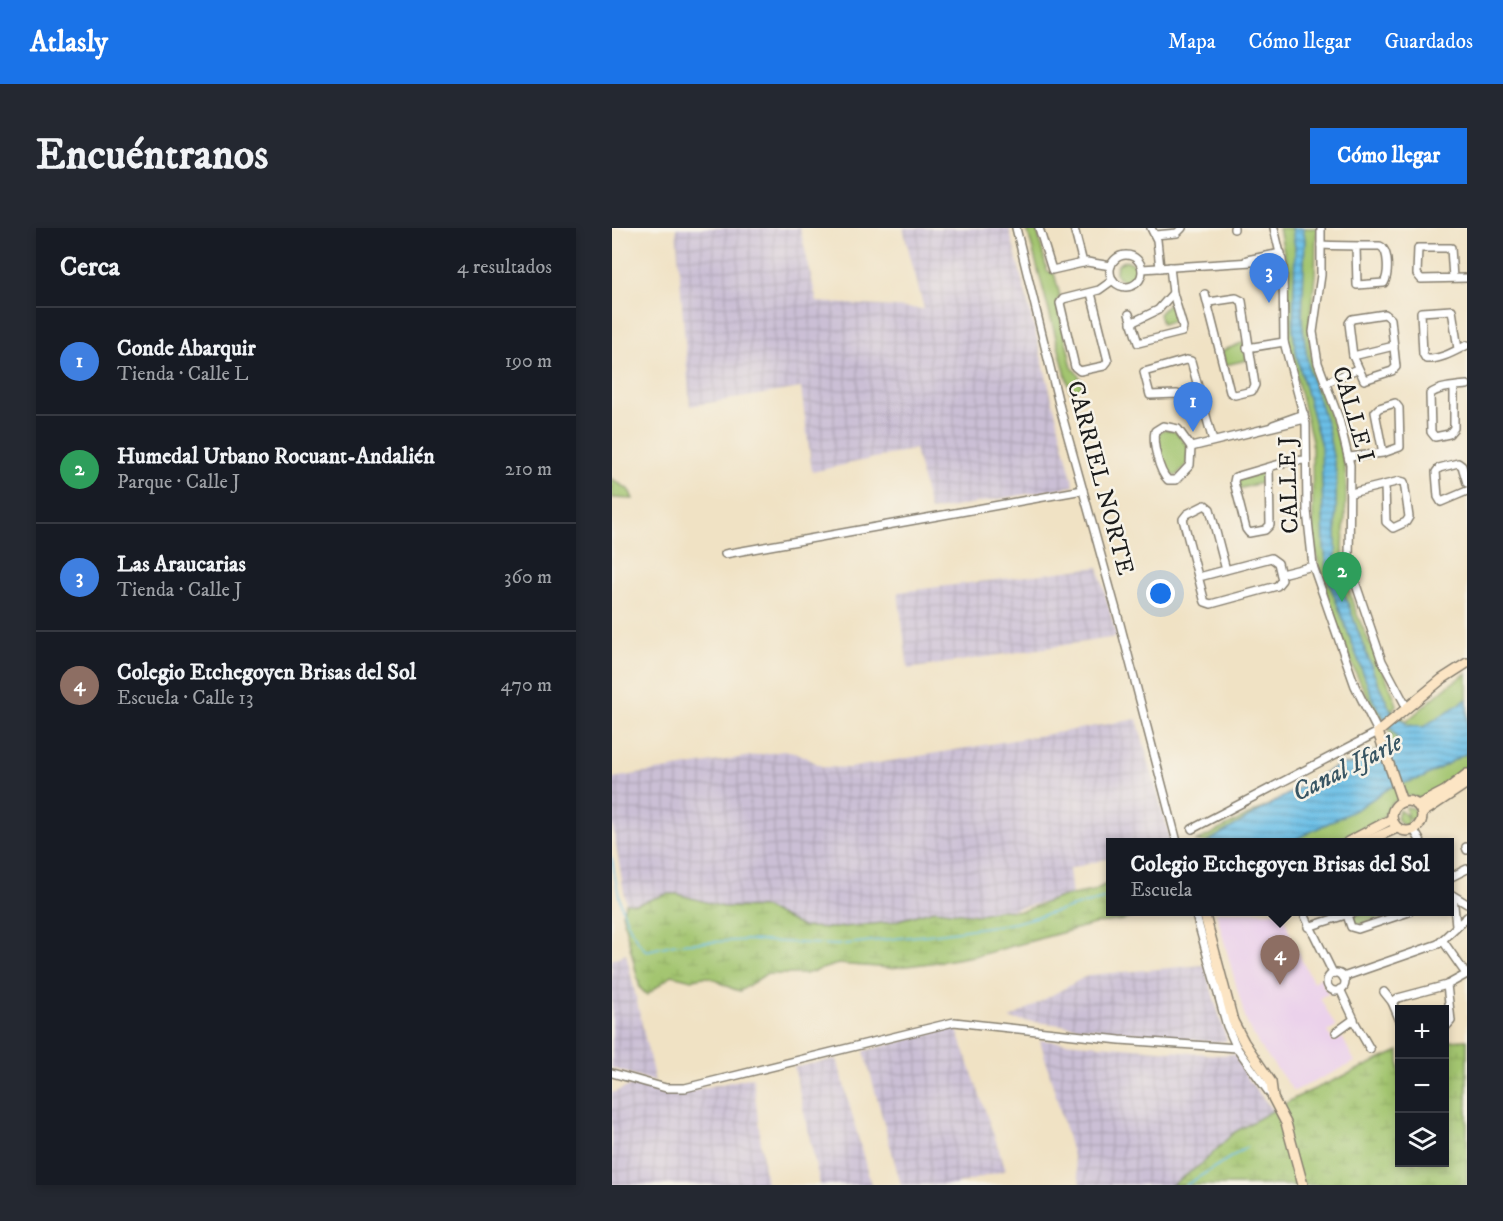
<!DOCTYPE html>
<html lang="es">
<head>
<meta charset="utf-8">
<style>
	body { margin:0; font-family:"IM FELL DW Pica",serif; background:#242831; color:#f1f3f6 }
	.controls { position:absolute; right:18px; bottom:18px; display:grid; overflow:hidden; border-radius:0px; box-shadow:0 3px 9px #0003 }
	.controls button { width:54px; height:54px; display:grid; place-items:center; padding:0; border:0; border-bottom:2px solid #363941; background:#171b24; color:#f1f3f6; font:30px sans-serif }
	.you { position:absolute; left:549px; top:366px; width:21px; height:21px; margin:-15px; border:4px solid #fff; border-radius:50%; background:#1a73e8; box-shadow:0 0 0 9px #1a73e833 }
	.badge { display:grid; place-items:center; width:39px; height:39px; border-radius:50%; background:#1a73e8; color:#fff; font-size:20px; font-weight:700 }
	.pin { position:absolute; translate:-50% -50px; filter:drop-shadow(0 2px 3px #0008) }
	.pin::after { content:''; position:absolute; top:32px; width:21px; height:18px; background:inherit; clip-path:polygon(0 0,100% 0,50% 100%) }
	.popup { position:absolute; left:494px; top:610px; width:348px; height:78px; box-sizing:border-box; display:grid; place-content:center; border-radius:0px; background:#171b24; filter:drop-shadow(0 2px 4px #0005); font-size:20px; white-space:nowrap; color:#9ea1a6 }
	.popup b { font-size:22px; color:#f1f3f6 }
	.popup::after { content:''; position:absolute; left:50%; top:100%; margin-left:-12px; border:12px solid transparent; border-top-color:#171b24 }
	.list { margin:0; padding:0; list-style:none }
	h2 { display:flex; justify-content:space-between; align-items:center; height:78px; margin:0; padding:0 24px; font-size:26px }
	h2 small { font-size:20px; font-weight:400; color:#9ea1a6 }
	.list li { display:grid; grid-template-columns:39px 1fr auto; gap:18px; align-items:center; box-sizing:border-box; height:108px; padding:0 24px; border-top:2px solid #363941 }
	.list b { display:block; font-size:22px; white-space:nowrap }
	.list p { margin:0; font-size:20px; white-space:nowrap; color:#9ea1a6 }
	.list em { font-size:20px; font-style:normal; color:#9ea1a6 }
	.icon { flex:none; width:33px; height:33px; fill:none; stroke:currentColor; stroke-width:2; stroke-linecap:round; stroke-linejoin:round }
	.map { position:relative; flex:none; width:855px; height:957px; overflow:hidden; border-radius:0px }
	header { display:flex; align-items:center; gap:36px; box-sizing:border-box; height:84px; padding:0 30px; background:#1a73e8; color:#fff }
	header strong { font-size:28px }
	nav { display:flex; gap:33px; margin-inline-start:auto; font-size:21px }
	.intro { display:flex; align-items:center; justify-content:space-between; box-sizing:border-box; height:144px; padding:0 36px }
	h1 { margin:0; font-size:42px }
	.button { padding:15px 27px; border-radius:0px; background:#1a73e8; color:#fff; font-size:21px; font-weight:700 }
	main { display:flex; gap:36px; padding:0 36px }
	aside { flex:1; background:#171b24; border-radius:0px; box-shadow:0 3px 9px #0003 }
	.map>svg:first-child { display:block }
	.built { fill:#ebd1eb }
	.industrial { fill:url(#industrial-grid) }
	.green { fill:#a3c56f; stroke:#607046; stroke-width:1.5 }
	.wetland { fill:url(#wetland-marsh); stroke:#607046; stroke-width:1.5 }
	.water { fill:url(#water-rules); stroke:#446e82; stroke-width:1.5 }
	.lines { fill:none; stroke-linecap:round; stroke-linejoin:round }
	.stream { stroke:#6bbfe7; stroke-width:1.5 }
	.street-casing { stroke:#867f70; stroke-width:10 }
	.secondary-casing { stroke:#867f70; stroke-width:12 }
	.street { stroke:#fff; stroke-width:7 }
	.secondary { stroke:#fce5c4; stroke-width:9 }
	.labels { text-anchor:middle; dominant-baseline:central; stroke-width:5; stroke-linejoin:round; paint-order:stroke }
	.street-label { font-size:24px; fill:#1c1c1c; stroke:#f7f3e8 }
	.water-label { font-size:26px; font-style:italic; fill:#385563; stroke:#f7f3e8 }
</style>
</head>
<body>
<header>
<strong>Atlasly</strong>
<nav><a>Mapa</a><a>Cómo llegar</a><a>Guardados</a></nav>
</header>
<div class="intro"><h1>Encuéntranos</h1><a class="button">Cómo llegar</a></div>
<main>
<aside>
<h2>Cerca<small>4 resultados</small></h2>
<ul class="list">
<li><span class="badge" style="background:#3f7fe0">1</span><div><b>Conde Abarquir</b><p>Tienda · Calle L</p></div><em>190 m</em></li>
<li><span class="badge" style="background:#2e9e5b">2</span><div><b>Humedal Urbano Rocuant-Andalién</b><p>Parque · Calle J</p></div><em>210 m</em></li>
<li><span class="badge" style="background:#3f7fe0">3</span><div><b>Las Araucarias</b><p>Tienda · Calle J</p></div><em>360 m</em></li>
<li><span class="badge" style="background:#8d6e63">4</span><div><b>Colegio Etchegoyen Brisas del Sol</b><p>Escuela · Calle 13</p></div><em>470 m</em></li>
</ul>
</aside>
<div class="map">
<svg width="855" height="957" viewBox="0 0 855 957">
	<defs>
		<pattern id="industrial-grid" width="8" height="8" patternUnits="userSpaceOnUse" patternTransform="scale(1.5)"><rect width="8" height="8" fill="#cbbfd5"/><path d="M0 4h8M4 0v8" fill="none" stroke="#aea4b6"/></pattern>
		<pattern id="wetland-marsh" width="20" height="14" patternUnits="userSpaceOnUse" patternTransform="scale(1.5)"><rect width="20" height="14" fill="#a3c56f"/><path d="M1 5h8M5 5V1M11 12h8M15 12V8" fill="none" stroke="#8ca960"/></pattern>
		<pattern id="water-rules" width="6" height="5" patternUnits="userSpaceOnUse" patternTransform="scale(1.5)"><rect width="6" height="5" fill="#6bbfe7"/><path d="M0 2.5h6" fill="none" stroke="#579aba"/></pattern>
	</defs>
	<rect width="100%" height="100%" fill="#f7f3e8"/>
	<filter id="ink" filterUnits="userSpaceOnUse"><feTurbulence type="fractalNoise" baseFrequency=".0167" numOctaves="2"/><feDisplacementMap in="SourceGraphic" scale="12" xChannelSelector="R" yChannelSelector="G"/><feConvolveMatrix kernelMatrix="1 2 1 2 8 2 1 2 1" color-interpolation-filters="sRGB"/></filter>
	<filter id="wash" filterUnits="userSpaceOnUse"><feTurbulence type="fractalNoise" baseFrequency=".008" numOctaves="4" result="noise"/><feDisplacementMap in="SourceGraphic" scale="24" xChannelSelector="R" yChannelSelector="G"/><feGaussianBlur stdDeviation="1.35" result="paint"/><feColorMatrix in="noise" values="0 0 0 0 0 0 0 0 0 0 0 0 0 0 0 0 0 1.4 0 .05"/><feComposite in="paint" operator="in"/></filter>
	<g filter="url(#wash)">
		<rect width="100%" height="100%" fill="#f0e2c4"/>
		<!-- built -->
		<path class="built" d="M 604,684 L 671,684 L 680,713 L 701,754 L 711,749 L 710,756 L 717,765 L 708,770 L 724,799 L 716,804 L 721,814 L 730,809 L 743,834 L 682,863 L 648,819 L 634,793 Z"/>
		<!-- industrial -->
		<g class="industrial">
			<path d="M 64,0 L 188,0 L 205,74 L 312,81 L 291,0 L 397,0 L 462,258 L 318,283 L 303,221 L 200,244 L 189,160 L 78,178 Z"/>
			<path d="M 486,339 L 505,409 L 296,441 L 286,364 Z"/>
			<path d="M 525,491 L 559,614 L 498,614 L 498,630 L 457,641 L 460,668 L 375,687 L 322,682 L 280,694 L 223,700 L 191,699 L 153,680 L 111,679 L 65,666 L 25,676 L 14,675 L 0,595 L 0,550 L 171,523 L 188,526 L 211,539 L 237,540 Z"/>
			<path d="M 14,725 L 43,854 L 0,840 L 0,732 Z"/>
			<path d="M 592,737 L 615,813 L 602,814 L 397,791 L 476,747 Z"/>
			<path d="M 344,799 L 394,942 L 343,957 L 289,957 L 252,823 Z"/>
			<path d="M 428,812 L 606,827 L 622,826 L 636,851 L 661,883 L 621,905 L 591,935 L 560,957 L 469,957 Z"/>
			<path d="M 225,831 L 259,957 L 208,957 L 182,839 Z"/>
			<path d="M 141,849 L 154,957 L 0,957 L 0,865 L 23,856 L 58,867 Z"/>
		</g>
		<!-- green -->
		<g class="green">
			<path d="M 415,0 L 425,0 L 435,43 L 442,45 L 448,68 L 445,73 L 460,139 L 467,148 L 471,160 L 458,163 Z"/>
			<path d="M 667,0 L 705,0 C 703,15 704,30 703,46 C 701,74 694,98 699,127 C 706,166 727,201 733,241 C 738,275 727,310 733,345 C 741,392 770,433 785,477 L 780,481 L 795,493 L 833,460 L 855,445 L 855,538 L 825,562 L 809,570 L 792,567 L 779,576 L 770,591 L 722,614 L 583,614 L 773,518 L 780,509 L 771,490 L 765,489 L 743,443 L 718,378 L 705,329 L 701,309 L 700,212 L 675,111 L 674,34 Z"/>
			<circle cx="514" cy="43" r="10"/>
			<path d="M 558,74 L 561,74 L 566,91 L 550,96 L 547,86 Z"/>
			<path d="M 632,114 L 635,132 L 613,137 L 610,123 Z"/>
			<path d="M 554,201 L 564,204 L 576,219 L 575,236 L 564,248 L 554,245 L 545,210 L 548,203 Z"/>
			<path d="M 652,244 L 653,254 L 626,261 L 625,251 Z"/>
			<path d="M 0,251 L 17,262 L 21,271 L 0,270 Z"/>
			<path d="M 794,579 L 801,580 L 805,587 L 803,595 L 795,589 L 796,599 L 789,596 L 785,590 L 787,582 L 795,588 Z"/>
			<path d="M 752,684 L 788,684 L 744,697 L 741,688 Z"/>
		</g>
		<!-- wetland -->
		<g class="wetland">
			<path d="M 498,654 L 498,684 L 540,684 L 510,692 L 486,695 L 367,727 L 326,734 L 279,740 L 226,736 L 193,746 L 154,746 L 128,763 C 109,759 99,742 80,752 L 60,747 L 35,767 L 28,760 L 10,685 L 14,675 L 25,676 L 55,666 L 65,666 L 111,679 L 153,680 L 191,699 L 223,700 L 280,694 L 322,682 L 365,687 L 385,682 L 410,683 L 449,669 L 481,663 Z"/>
			<path d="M 855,812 L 855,957 L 560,957 L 591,935 L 621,905 L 685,869 L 787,823 L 788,934 L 832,934 L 833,813 Z"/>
		</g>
		<!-- water -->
		<path class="water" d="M 680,0 L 691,0 L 693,11 L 690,94 L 697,143 L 715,197 L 724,244 L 724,330 L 728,354 L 762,446 L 779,483 L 796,497 L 811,499 L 855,471 L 855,525 L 810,550 L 779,559 L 745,581 L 678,614 L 595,614 L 705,549 L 729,536 L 740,537 L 764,524 L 779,520 L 786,511 L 762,474 L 717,354 L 712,319 L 709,218 L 685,130 L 681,102 L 683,20 Z"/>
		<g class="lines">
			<!-- stream -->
			<g class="stream">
				<path d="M 0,630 C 5,663 10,697 34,723 L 63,716 L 135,712 L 225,717 L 332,705 L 402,695 L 498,669"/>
				<path d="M 574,957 L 635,919"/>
			</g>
		</g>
	</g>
	<g filter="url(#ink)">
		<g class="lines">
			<!-- street casing -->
			<g class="street-casing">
				<g id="street">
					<path d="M 404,0 L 448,180 L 508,396 L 565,614"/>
					<path d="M 427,0 L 440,42 L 475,34 L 499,38"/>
					<path d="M 462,0 L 471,35"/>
					<path d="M 539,0 L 545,12 L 548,40"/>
					<path d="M 622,0 L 622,1"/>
					<path d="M 709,0 L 709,47 L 701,104 L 706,135 L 727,191 L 738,237 L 737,336 L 770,433 L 795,480"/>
					<path d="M 543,7 L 565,5 L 570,0"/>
					<path d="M 709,17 C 728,18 748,18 768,18 C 777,22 777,46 772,55 L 745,57 L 744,18"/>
					<circle cx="514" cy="43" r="16"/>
					<path d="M 635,32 L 669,25"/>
					<path d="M 530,41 L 670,32"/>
					<path d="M 841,50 L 839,20 L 806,20 L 805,46 L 809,51 L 855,50"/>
					<path d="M 479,65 L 496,133 L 492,138 L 468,143 L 463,139 L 448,75 L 451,71 L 487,62 L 501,52"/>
					<path d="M 593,66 L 618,164 L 623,167 L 640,163 L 643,157 L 630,73 L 624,70 L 597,74"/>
					<path d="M 517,86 L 526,115 L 570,104 L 571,99 L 561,65 L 558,39"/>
					<path d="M 773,86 L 779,91 L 784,139 L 780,143 L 752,152 L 741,128 L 737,95 L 740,91 Z"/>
					<path d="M 519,95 L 546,82 L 561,65"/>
					<path d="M 635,120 L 672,114"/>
					<path d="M 846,121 L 840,82 L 809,84 L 811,126 L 814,131 C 828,132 843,123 855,117"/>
					<path d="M 741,128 L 782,118"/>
					<path d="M 713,155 L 745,141"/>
					<path d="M 842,159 L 842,200 L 837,206 L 823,209 L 819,204 L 818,166 C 827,159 844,158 855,157"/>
					<path d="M 591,178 L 565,166 L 538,167 L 532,144 L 574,132 L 579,133 L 601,213"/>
					<path d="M 661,197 L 692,186"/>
					<path d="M 551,198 L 566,201 L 579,219 L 578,237 L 564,252 L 556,252 C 547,244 540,214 543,203 Z"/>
					<path d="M 579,219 L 693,191"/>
					<path d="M 737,229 L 771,225 L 788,219 L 787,180 L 783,175 L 767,180 L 763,184 L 771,225"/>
					<path d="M 657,240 L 658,297 L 653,302 L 637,305 L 634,301 L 622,254 L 623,249 L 678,233 L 694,232"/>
					<path d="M 855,255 L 850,238 L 846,235 L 827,240 L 824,244 L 826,269 L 829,274 L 855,263"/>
					<path d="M 739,265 L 788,253 L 792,254 L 797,289 L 794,294 L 781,300 L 774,294 L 773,257"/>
					<path d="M 113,326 L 471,262"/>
					<path d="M 669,346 L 701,338"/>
					<path d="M 587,349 L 659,330 L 666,335 L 670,352 L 665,358 L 599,376 L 593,374 L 592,371 L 571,291 L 575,286 L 593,277 L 598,281 L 614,342"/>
					<path d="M 580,601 L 766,504 L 743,458 L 701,338 L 695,283 L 694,196 L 672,114 L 671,38 L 662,0"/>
					<path d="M 802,602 L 809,614"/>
					<path d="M 854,619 L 855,622"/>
					<path d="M 837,650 L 855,641"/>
					<path d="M 837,665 L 855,676"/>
					<path d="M 841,668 L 844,697"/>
					<path d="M 583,684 L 615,798 L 625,820 L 661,870"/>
					<path d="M 691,684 L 721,745"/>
					<path d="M 735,687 L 739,699 L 746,701 L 797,684"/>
					<path d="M 696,699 L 743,684"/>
					<path d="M 831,713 L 854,746"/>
					<circle cx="724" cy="754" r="9"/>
					<path d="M 731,749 L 826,716 L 855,689"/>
					<path d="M 772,764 L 780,774 L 788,793"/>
					<path d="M 780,774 L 786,770 L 835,757 L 855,746"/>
					<path d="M 742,793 L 758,821"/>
					<path d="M 832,801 L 839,793 L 835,757"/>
					<path d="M 724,804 L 742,791 L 728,761"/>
					<path d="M 0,845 L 54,860 L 73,860 L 342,794 L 508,812 L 625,820"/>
				</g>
			</g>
			<!-- secondary casing -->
			<g class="secondary-casing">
				<g id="secondary">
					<circle cx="795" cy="588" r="15"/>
					<path d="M 790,574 L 766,504 L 830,451 L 855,435"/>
					<path d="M 806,577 L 833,563 L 855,546"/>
					<path d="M 810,585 L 855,555"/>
					<path d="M 736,614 L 780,591"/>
					<path d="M 753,614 L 785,600"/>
					<path d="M 592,684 L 621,793 L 632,814 L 659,854 L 661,870 L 674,895 L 691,957"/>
				</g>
			</g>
			<!-- street -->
			<use href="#street" class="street"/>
			<!-- secondary -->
			<use href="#secondary" class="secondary"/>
		</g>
	</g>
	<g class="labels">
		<!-- street labels -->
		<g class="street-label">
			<text transform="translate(741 186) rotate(74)">CALLE I</text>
			<text transform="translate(488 250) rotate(75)">CARRIEL NORTE</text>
			<text transform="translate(677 257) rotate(-92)">CALLE J</text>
		</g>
		<!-- water labels -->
		<g class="water-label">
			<text transform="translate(735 540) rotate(-27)">Canal Ifarle</text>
		</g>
	</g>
</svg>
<div class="controls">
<button>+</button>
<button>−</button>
<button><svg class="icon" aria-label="layers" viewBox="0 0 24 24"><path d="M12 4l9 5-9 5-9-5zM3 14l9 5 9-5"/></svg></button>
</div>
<div class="you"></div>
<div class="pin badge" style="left:581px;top:204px;background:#3f7fe0">1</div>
<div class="pin badge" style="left:730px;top:374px;background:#2e9e5b">2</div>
<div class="pin badge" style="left:657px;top:75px;background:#3f7fe0">3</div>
<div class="pin badge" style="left:668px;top:757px;background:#8d6e63">4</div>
<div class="popup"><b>Colegio Etchegoyen Brisas del Sol</b>Escuela</div>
</div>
</main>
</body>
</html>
